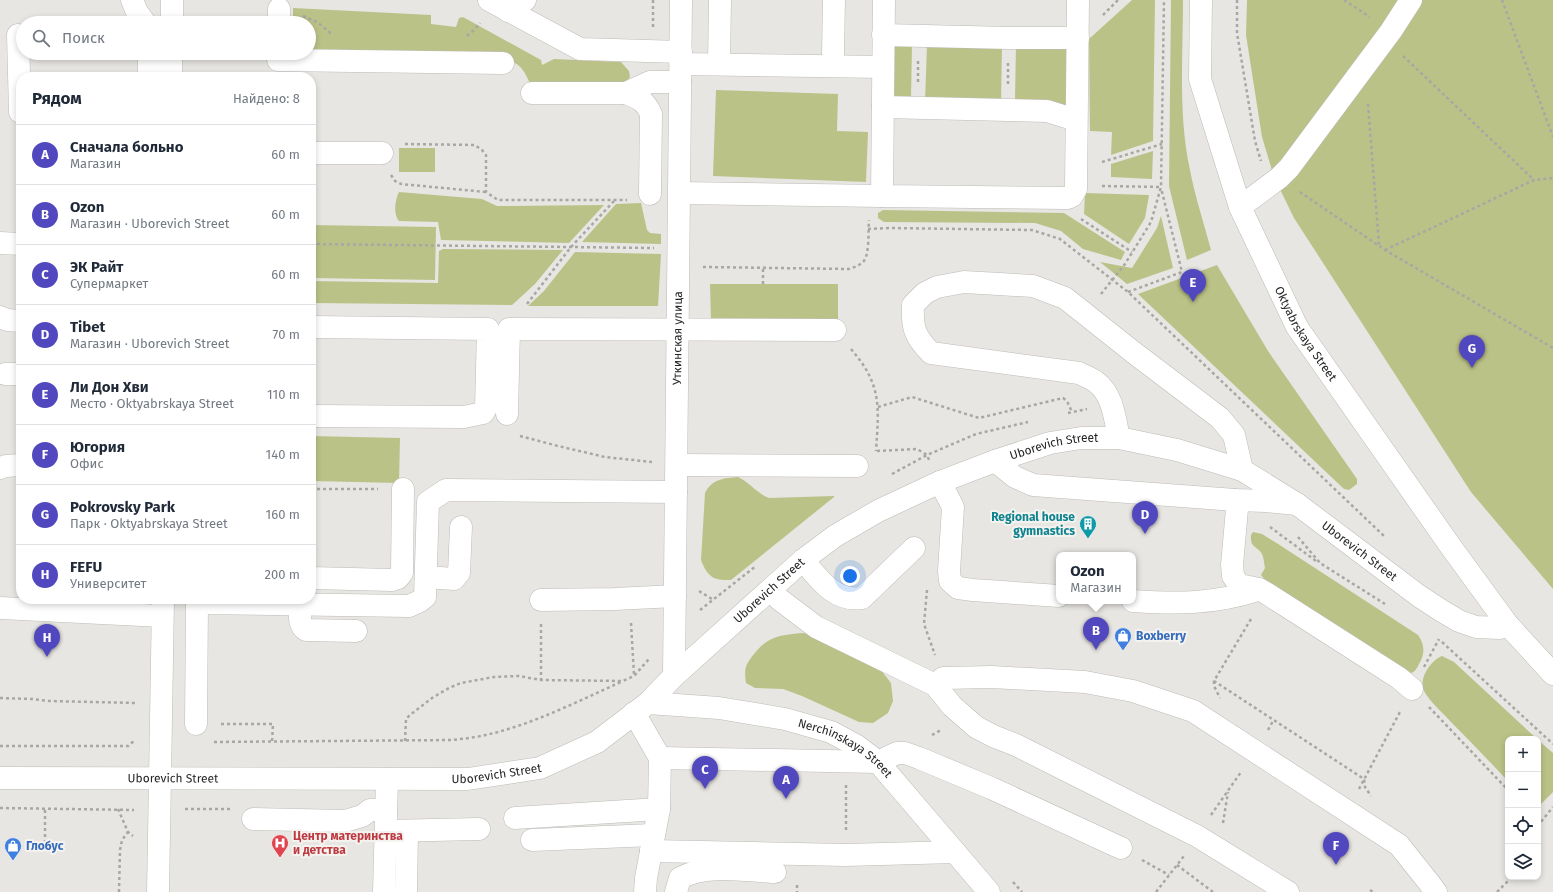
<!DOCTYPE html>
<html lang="ru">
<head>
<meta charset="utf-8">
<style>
	body { margin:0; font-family:"Fira Sans",sans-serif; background:#f2f2f3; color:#1f2937 }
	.controls { position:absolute; right:12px; bottom:12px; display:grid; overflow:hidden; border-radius:8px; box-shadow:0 2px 6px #0003 }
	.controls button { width:36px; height:36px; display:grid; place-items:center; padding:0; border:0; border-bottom:1px solid #e0e1e3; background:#fff; color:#1f2937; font:20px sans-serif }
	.you { position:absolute; left:850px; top:576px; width:14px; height:14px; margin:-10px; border:3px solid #fff; border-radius:50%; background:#1a73e8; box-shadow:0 0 0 6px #1a73e833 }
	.badge { display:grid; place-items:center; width:26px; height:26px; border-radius:50%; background:#5147be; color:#fff; font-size:13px; font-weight:700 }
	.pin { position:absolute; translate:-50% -33px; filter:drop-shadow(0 1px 2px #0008) }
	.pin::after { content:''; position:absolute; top:21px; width:14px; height:12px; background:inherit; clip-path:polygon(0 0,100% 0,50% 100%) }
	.popup { position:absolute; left:1056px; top:552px; width:80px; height:52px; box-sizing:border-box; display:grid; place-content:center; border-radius:8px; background:#fff; filter:drop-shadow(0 1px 3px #0005); font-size:13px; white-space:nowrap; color:#747a83 }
	.popup b { font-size:15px; color:#1f2937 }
	.popup::after { content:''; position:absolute; left:50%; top:100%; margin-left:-8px; border:8px solid transparent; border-top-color:#fff }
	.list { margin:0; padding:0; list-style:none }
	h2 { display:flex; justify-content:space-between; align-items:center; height:52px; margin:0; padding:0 16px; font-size:17px }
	h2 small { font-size:13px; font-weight:400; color:#747a83 }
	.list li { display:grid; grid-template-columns:26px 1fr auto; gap:12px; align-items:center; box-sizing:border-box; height:60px; padding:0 16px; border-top:1px solid #e0e1e3 }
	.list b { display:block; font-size:15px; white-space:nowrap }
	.list p { margin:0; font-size:13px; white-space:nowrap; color:#747a83 }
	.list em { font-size:13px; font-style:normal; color:#747a83 }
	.icon { flex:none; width:22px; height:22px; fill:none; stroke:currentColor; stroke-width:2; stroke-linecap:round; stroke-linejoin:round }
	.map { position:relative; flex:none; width:1553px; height:892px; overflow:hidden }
	.search { position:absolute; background:#fff; box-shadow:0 2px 6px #0003; left:16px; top:16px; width:300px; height:44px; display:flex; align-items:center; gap:10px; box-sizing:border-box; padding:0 14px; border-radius:22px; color:#747a83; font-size:15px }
	.panel { position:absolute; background:#fff; box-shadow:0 2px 6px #0003; left:16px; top:72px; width:300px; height:532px; border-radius:16px }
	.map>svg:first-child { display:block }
	.green { fill:#bbc287 }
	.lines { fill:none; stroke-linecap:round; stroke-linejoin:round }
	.minor-casing { stroke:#bdbbb8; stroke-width:23 }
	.major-casing { stroke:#bdbbb8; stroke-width:23 }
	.path { stroke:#a9a7a4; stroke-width:2.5; stroke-dasharray:3 3; stroke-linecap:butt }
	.minor { stroke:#fff; stroke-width:22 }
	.major { stroke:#fff; stroke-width:22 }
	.labels { text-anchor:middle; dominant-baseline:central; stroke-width:4; stroke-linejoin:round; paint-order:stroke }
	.street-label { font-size:12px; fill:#272625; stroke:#f5f3ef }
	.culture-label { font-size:12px; font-weight:bold; fill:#0d838f; stroke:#f5f3ef; text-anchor:end }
	.shop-label { font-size:12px; font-weight:bold; fill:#366cbe; stroke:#f5f3ef; text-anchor:start }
	.health-label { font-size:12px; font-weight:bold; fill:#be3a42; stroke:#f5f3ef; text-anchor:start }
</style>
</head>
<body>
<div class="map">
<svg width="1553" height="892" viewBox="0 0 1553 892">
	<rect width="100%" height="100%" fill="#e8e6e2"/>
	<!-- green -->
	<g class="green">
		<path d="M 1132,0 L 1155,0 L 1153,141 L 1111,155 L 1112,132 L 1090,131 L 1089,39 Z"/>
		<path d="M 1171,0 L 1183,0 C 1183,56 1178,115 1190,170 C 1195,197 1204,223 1211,250 L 1187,260 L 1169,186 Z"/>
		<path d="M 1247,0 L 1553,0 L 1553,589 L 1471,492 L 1294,218 L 1274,177 L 1262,137 L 1246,35 Z"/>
		<path d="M 293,8 L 431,15 L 431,24 L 456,27 L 459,18 L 463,17 L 541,60 L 542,65 L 554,59 L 621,62 L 629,71 L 630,77 L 624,84 L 532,87 C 523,69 523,66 504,57 L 309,53 L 309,23 L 293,23 Z"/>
		<path d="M 887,44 L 912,46 L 911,98 L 890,101 Z"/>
		<path d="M 927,45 L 1002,46 L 1001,104 L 925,102 Z"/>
		<path d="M 1016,45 L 1073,46 L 1072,109 L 1017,102 L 1015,99 Z"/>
		<path d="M 716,90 L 838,94 L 837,131 L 868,132 L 866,182 L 713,176 Z"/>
		<rect x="399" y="148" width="36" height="24"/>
		<path d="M 1153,151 L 1152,179 L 1111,177 L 1111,164 Z"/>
		<path d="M 399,192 L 482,199 L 497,206 L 604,205 L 569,243 L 441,240 L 438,222 L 399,221 C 393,214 395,200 399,192 Z"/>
		<path d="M 1085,193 L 1149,195 L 1145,218 L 1129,244 L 1084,214 Z"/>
		<path d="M 641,203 L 647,230 L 650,233 L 661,234 L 661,244 L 582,242 L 616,204 Z"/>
		<path d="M 883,210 L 1064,213 L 1125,252 L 1121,260 L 1083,249 L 1061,231 L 1035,223 L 884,222 L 878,218 L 878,213 Z"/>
		<path d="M 1161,216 L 1173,268 L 1127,284 L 1100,262 L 1132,268 L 1157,228 Z"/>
		<path d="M 311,225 L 436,227 L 435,280 L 311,278 Z"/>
		<path d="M 443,249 L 563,250 L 535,284 L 512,305 L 311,303 L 311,281 L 438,283 L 439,251 Z"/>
		<path d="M 575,252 L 661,254 L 658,306 L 528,306 L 544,291 Z"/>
		<path d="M 1217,265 L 1268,351 L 1357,479 L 1357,484 L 1349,490 L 1344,489 L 1138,294 Z"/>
		<path d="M 710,284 L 838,284 L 838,322 L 711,321 Z"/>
		<path d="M 311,436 L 400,438 L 399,483 L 311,481 Z"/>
		<path d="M 738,477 C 750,483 758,494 769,498 L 834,496 L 834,497 L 731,580 C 713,581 707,576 701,560 L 705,493 C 712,479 724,478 738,477 Z"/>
		<path d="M 1253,532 L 1262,534 L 1275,542 L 1418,635 C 1425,645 1425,654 1419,664 C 1417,668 1415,672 1411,673 L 1404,671 L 1266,581 L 1261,575 L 1265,568 C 1264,564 1264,558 1262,554 C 1257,545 1250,549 1251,535 Z"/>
		<path d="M 803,633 L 810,634 L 877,665 L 891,683 L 893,701 L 888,713 L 873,723 L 859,722 L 802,696 L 783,689 L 755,688 L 746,683 C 744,669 745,665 754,654 C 768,636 781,635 803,633 Z"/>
		<path d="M 1442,656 L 1454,662 L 1537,739 L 1508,739 L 1508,781 C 1489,761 1470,741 1450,721 C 1442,712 1430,702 1424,691 C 1418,679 1431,660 1442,656 Z"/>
		<path d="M 1538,740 L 1553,753 L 1553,792 L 1538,807 Z"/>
	</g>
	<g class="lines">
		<!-- minor casing -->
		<g class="minor-casing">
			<g id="minor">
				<path d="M 132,0 L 137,12 L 145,23"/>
				<path d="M 489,0 L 580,49 L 681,52"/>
				<path d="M 884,0 L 882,196 L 1068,198 L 1072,196 L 1076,189 L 1078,0"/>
				<path d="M 508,11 L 525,0"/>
				<path d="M 279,23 L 279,9"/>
				<path d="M 18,35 L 20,112"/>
				<path d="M 883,35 L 1009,38 L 1078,38"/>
				<path d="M 833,53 L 834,0"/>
				<path d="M 278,60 L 503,63"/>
				<path d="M 681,64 L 882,67"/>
				<path d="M 719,64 L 720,0"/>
				<path d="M 149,77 L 149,53"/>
				<path d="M 532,93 L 626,93 L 650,82 L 680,82"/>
				<path d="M 626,93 C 639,99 645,100 651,114 L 650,194"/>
				<path d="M 883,107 L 1047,111 L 1076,120"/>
				<path d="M 311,153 L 382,153"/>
				<path d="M 680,193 L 882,196"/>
				<path d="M 1240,207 L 1279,178 L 1289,168 L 1391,31 L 1411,0"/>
				<path d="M 0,243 L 21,244"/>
				<path d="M 0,317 L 7,320 L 21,321"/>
				<path d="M 311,327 L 488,329 L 486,408 L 483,413 L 464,417 L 311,416"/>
				<path d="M 5,374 L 21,374"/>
				<path d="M 507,414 L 509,329 L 835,330"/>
				<path d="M 1119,438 C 1115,420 1113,394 1096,382 C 1091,378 1085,376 1079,373 L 931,353 C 914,336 912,327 913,305 L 925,293 L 937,287 L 964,282 L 1033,286 L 1065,298 L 1133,352 L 1220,418 L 1234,435 L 1242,470"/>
				<path d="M 995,461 L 1015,477 L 1033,485 L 1235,500 L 1266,501 L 1297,504"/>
				<path d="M 677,465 L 857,466"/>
				<path d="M 0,468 L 6,466 L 21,465"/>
				<path d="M 940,482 L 953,507 L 949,571 L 950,581 L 958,588 L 973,590 L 1059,596"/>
				<path d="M 1235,500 L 1237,509 L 1232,565 L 1233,576 L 1239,585 L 1259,589 L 1266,593 L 1399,678 L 1412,689"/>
				<path d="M 803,560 C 819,579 834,602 862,598 L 914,548"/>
				<path d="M 426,577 L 454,579 L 459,573 L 461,527"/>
				<path d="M 311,578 L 392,580 L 398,578 L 402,573 L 403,489"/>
				<path d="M 771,589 L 779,599 L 816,627 L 935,685 L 952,706 L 976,727 L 993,736 L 1016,745 L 1197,836 L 1288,892"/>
				<path d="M 541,600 L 615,599 L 675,596"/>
				<path d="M 1133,601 C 1179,604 1213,604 1258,590"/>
				<path d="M 300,605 C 300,613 298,625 306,630 L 356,631"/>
				<path d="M 0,608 L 162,616"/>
				<path id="s1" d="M 674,676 L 681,0"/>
				<path d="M 935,685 L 943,678 L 992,677 L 1085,682 L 1133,691 L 1193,711 L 1399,845 L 1430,884 L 1436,892"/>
				<path id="s2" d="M 648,703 L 719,708 L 785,719 L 831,732 L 857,746 L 878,762 L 989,892"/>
				<path d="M 634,713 L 660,758 L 659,809 L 646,878 L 645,892"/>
				<path d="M 196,724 L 197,603 L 409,606 L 420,601 L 425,597 L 428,502 L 446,490 L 676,492"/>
				<path d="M 660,758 L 878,762 L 897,753 L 905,753 L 919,758 L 991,788 L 1121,848"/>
				<path d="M 515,818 L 659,809"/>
				<path d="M 253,819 L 345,821 L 362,816 L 370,810 L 386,810"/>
				<path d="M 386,831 L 479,829"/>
				<path d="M 532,840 L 653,835"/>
				<path d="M 651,851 L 846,855 L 955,852"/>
				<path d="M 158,892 L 160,779"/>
				<path d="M 384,892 L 387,779"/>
				<path d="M 406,892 L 407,831"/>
				<path d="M 676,892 L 680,878 C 707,863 746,871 775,872"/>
			</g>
		</g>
		<!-- major casing -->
		<g class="major-casing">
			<g id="major">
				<path id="s3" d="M 1201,0 L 1200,79 L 1240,207 L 1297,327 L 1451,547 L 1508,625 L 1553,674"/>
				<path d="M 172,23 L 172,0"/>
				<path d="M 171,77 L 171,53"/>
				<path id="s4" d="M 0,778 L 468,779 L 540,768 L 597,742 L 648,703 L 674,676 L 803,560 L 835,536 L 878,511 L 940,482 L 995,461 L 1050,443 L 1081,438 L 1119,438 L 1177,450 L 1242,470 L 1297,504 L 1419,596 L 1442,611 L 1459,621 L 1476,627 L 1500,628 L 1508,625"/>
				<path d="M 160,779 L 163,599"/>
			</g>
		</g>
		<!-- path -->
		<g class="path">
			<path d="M 1237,0 L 1237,33 L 1255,141 L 1261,161"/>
			<path d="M 1344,0 L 1370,17"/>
			<path d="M 1502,0 L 1553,137"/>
			<path d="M 1103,15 L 1118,0"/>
			<path d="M 303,16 L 317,22 L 333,35"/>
			<path d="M 653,27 L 653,0"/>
			<path d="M 467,36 L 474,30 L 480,23"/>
			<path d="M 1403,56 L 1534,180"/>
			<path d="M 918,61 L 918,84"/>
			<path d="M 1008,63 L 1008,86"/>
			<path d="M 1368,104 L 1379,245"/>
			<path d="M 405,144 L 475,145 L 482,150 L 486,155 L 486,192 L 498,200 L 627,200"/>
			<path d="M 1102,162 L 1162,144"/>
			<path d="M 391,175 L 395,181 L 401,184 L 486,192"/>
			<path d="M 1102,186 L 1161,187"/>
			<path d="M 1300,192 L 1385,250 L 1553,348"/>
			<path d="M 1081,219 L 1132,252"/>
			<path d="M 868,229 L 890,228 L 1032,230 L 1060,239 L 1128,292 L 1384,536"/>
			<path d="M 311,244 L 654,248"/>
			<path d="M 1385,250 L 1534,180 L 1553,178"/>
			<path d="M 703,267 L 849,269 C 854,267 859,266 863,262 C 870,255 868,230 869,220"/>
			<path d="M 763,269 L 763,284"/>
			<path d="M 1128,292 L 1182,272 L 1161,188"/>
			<path d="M 1101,294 L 1125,264 L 1151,222 L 1161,187 L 1164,0"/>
			<path d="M 527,304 L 571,247 L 614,201"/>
			<path d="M 851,349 C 882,385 879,406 876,451"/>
			<path d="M 878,407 L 912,397 L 979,418 L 1063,398 L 1067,401 L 1072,412"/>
			<path d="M 1068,413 L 1087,409"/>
			<path d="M 520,436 L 558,446 L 605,457 L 652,462"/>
			<path d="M 877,451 L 917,449 L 927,455 L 929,460"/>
			<path d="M 892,474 L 927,455 L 976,434 L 1028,422"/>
			<path d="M 311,489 L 378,489"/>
			<path d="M 1270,527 L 1316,561"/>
			<path d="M 1298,537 L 1320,563 L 1385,604"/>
			<path d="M 927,590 L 924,624 L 935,655"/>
			<path d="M 699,591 L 712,599"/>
			<path d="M 700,610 L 756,566"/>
			<path d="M 1251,619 L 1214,681 L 1364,779 L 1365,787 L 1371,796"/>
			<path d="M 631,623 L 634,675"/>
			<path d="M 541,624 L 541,680"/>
			<path d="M 1442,642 L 1553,744"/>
			<path d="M 1424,667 L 1439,639"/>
			<path d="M 1214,681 L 1214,686 L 1220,698"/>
			<path d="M 0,698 L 32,699 L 49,701 L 137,703"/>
			<path d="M 1429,707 L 1508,790"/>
			<path d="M 221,724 L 273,724 L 272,742"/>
			<path d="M 1268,730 L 1273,721"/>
			<path d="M 932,735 L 941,730"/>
			<path d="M 405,741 L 406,719 L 410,715 L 432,698 L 449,688 L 461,683 L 494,677 L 519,676 L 541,680 L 623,681 L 634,676 L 649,659"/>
			<path d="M 214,742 L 451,740 C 461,739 471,738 481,736 C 530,726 576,702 621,682"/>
			<path d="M 0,746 L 128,746 L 135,740"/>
			<path d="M 846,785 L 846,830"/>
			<path d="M 1359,789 L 1401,710"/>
			<path d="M 0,808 L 134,810"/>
			<path d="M 118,809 L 128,832 L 133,836"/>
			<path d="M 185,809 L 230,809"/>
			<path d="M 1211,815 L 1241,772"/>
			<path d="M 1223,823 L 1228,792"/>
			<path d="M 1538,833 L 1540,823 L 1553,807"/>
			<path d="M 45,849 L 45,808"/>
			<path d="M 1142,860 L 1169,875"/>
			<path d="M 1177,865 L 1213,892"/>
			<path d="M 1013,882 L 1022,892"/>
			<path d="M 797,885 L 797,892"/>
			<path d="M 1370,890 L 1373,892"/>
			<path d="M 119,892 L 120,850 L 122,840 L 128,832"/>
			<path d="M 1156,892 L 1184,856"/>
			<path d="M 1497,892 L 1512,877"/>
		</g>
		<!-- minor -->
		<use href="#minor" class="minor"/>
		<!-- major -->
		<use href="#major" class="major"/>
	</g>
	<!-- icons -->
	<defs>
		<g id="building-pin" transform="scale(0.9)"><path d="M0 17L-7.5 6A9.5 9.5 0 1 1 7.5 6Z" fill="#0f9aa8" stroke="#f5f3ef"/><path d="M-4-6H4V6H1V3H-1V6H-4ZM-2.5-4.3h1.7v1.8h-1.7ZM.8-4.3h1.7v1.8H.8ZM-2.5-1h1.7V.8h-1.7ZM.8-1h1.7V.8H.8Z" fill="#fff"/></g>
		<g id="shop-pin" transform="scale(0.9)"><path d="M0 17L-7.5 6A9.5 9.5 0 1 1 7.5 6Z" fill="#3f7fe0" stroke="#f5f3ef"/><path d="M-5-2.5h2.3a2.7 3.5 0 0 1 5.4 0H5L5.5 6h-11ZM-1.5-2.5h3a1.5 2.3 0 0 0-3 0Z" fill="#fff"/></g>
		<g id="hospital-pin" transform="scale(0.9)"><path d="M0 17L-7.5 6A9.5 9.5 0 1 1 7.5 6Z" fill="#e0444e" stroke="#f5f3ef"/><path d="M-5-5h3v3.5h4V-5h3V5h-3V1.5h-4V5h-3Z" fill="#fff"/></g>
	</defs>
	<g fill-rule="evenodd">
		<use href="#building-pin" x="1088" y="524"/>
		<use href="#shop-pin" x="1123" y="636"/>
		<use href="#hospital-pin" x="280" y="843"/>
		<use href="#shop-pin" x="13" y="846"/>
	</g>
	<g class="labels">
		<!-- street labels -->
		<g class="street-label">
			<text stroke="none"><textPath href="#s3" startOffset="356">Oktyabrskaya Street</textPath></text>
			<text stroke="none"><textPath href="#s1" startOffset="338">Уткинская улица</textPath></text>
			<text stroke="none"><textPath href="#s4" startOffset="1157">Uborevich Street</textPath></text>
			<text stroke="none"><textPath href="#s4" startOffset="1493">Uborevich Street</textPath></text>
			<text stroke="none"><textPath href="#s4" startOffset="833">Uborevich Street</textPath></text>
			<text stroke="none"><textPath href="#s2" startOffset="206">Nerchinskaya Street</textPath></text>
			<text stroke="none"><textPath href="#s4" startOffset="497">Uborevich Street</textPath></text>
			<text stroke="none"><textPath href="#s4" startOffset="173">Uborevich Street</textPath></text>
		</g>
		<!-- culture labels -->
		<g class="culture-label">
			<text x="1075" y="517">Regional house<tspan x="1075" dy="14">gymnastics</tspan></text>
		</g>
		<!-- shop labels -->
		<g class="shop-label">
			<text x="1136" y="636">Boxberry</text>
			<text x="26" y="846">Глобус</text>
		</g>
		<!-- health labels -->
		<g class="health-label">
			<text x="293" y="836">Центр материнства<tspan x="293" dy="14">и детства</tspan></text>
		</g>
	</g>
</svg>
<div class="controls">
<button>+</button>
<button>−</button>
<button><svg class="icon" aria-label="locate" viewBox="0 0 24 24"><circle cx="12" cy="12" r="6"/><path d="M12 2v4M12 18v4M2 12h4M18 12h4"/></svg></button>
<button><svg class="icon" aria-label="layers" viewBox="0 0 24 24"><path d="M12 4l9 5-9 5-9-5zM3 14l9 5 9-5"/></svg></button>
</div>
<div class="you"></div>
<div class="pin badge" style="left:786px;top:799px">A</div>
<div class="pin badge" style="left:1096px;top:650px">B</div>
<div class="popup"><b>Ozon</b>Магазин</div>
<div class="pin badge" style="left:705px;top:789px">C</div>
<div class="pin badge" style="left:1145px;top:534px">D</div>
<div class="pin badge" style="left:1193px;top:302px">E</div>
<div class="pin badge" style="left:1336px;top:865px">F</div>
<div class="pin badge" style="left:1472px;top:368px">G</div>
<div class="pin badge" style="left:47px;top:657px">H</div>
<div class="search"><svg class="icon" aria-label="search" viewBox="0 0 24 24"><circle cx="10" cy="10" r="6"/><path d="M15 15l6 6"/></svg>Поиск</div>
<section class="panel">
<h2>Рядом<small>Найдено: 8</small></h2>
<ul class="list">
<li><span class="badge">A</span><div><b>Сначала больно</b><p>Магазин</p></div><em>60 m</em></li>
<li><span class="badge">B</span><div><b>Ozon</b><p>Магазин · Uborevich Street</p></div><em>60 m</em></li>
<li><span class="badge">C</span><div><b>ЭК Райт</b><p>Супермаркет</p></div><em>60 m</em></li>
<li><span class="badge">D</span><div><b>Tibet</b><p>Магазин · Uborevich Street</p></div><em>70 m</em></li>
<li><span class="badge">E</span><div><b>Ли Дон Хви</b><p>Место · Oktyabrskaya Street</p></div><em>110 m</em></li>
<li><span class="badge">F</span><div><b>Югория</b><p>Офис</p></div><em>140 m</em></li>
<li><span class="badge">G</span><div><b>Pokrovsky Park</b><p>Парк · Oktyabrskaya Street</p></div><em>160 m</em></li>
<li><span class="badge">H</span><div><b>FEFU</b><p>Университет</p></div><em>200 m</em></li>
</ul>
</section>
</div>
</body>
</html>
